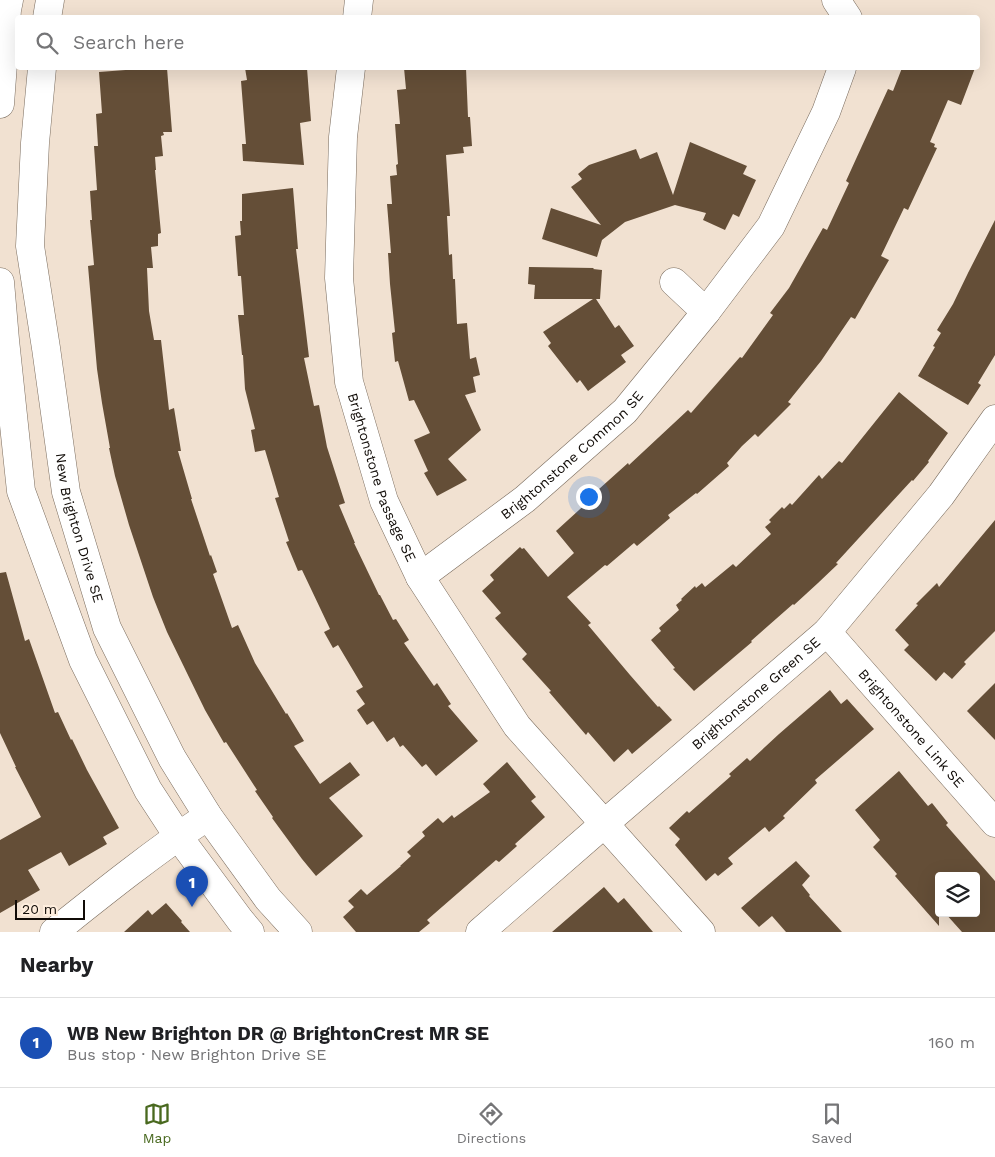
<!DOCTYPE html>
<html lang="en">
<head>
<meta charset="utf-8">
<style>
	body { margin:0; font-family:"Work Sans",sans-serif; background:#f6f6f6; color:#202124 }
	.controls { position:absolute; right:15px; bottom:15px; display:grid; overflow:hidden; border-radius:5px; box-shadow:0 5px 20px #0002 }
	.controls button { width:45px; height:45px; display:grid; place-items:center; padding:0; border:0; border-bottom:1px solid #e0e0e0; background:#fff; color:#202124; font:25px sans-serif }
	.scale { position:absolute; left:15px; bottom:12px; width:70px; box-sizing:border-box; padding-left:5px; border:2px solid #100b07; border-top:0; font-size:14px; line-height:18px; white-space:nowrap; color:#100b07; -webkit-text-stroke:4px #feeede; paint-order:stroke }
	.you { position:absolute; left:588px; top:496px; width:18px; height:18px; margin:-12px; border:4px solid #fff; border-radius:50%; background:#1a73e8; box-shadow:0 0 0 8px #1a73e833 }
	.badge { display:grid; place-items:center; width:32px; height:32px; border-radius:50%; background:#49691f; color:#fff; font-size:16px; font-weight:700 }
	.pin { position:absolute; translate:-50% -41px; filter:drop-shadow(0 1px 2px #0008) }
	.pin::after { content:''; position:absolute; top:26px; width:18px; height:15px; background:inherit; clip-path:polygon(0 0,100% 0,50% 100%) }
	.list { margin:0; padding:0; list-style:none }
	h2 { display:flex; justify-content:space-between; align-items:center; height:65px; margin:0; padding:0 20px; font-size:21px }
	h2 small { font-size:16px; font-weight:400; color:#757577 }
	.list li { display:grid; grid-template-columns:32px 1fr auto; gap:15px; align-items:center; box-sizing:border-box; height:90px; padding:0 20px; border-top:1px solid #e0e0e0 }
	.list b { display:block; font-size:19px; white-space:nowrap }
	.list p { margin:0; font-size:16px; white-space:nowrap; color:#757577 }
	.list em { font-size:16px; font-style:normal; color:#757577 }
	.icon { flex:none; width:28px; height:28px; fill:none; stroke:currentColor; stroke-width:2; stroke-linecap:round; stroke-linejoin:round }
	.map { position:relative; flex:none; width:995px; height:932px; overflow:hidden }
	.search { position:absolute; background:#fff; box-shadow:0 5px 20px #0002; left:15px; right:15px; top:15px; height:55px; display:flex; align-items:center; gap:12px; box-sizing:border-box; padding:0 18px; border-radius:5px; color:#757577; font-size:19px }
	.sheet { height:155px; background:#fff }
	nav { display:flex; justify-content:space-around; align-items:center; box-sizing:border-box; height:70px; border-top:1px solid #e0e0e0; background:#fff; font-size:14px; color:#757577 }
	nav a { display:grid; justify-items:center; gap:2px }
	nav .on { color:#49691f }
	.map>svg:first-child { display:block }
	.building { fill:#644e37 }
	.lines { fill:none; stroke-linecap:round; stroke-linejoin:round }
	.street-casing { stroke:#7a6c5e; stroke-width:29 }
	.secondary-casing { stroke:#7a6c5e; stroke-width:29 }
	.street { stroke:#fff; stroke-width:28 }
	.secondary { stroke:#fff; stroke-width:28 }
	.labels { text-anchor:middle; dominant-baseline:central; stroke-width:5; stroke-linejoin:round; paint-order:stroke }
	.street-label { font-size:14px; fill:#100b07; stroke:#feeede }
</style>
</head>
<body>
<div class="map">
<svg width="995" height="932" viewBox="0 0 995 932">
	<rect width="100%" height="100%" fill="#f1e1d1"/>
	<!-- building -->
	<g class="building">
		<path d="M 152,68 L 167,68 L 172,132 L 163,132 L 164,135 L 161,136 L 163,156 L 155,157 L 156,170 L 155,170 L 161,233 L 158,234 L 158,246 L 151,247 L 153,268 L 147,268 L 149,311 L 154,340 L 161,340 L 169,410 L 174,408 L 181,451 L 178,451 L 192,499 L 191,499 L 210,556 L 211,555 L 217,572 L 213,574 L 232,628 L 238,625 L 255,663 L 286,714 L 287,713 L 304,741 L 294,746 L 320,784 L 350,762 L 360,775 L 329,798 L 363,836 L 316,876 L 302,859 L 272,818 L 273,817 L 255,791 L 257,790 L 226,742 L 224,743 L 205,710 L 167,632 L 153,597 L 129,525 L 115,476 L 109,448 L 110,448 L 102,403 L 97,369 L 88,266 L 94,265 L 90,220 L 92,220 L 90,191 L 97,190 L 94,146 L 98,146 L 96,114 L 102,113 L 99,72 Z"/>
		<path d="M 245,68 L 285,68 L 285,70 L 307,68 L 311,121 L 300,123 L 304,165 L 243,161 L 242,144 L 246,144 L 241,81 L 247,80 Z"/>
		<path d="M 404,68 L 466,68 L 468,117 L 470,117 L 472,146 L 463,147 L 464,153 L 446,155 L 450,216 L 447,216 L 449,255 L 452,254 L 453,279 L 455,279 L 457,324 L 467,323 L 470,359 L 476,357 L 480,375 L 473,377 L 476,392 L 465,395 L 481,430 L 448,459 L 467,480 L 437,496 L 424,473 L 428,471 L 414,440 L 430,433 L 414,400 L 409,401 L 398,361 L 395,362 L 392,333 L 395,332 L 390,284 L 388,253 L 391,253 L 387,204 L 392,204 L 390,176 L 397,175 L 396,165 L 398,164 L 395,124 L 400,124 L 397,90 L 406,89 Z"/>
		<path d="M 902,68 L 975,68 L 961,105 L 948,100 L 930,142 L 935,144 L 934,147 L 937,148 L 908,210 L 904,208 L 881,256 L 889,260 L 855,319 L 851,317 L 821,361 L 788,402 L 791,404 L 758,437 L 755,434 L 742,446 L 727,463 L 729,466 L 697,494 L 696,493 L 668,515 L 670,518 L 637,546 L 634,543 L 607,566 L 605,565 L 567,597 L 591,623 L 588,625 L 630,675 L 658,707 L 659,706 L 672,720 L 632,754 L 628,749 L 614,762 L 588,732 L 586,735 L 549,692 L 551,691 L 522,659 L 527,654 L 495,618 L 501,613 L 482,591 L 494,580 L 490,575 L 520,547 L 522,549 L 524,548 L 548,577 L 574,553 L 556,531 L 590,500 L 589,498 L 628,463 L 629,465 L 688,410 L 691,413 L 740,357 L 742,358 L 773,315 L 770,313 L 789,288 L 823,228 L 827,230 L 849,183 L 846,181 L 856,159 L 888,89 L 893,91 Z"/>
		<path d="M 690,142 L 747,166 L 743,174 L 756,180 L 739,217 L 733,214 L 725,230 L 703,220 L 706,213 L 675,205 L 625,222 L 602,240 L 597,257 L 542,239 L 551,208 L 601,225 L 571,187 L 582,179 L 578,174 L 589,165 L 636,149 L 640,159 L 657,152 L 673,195 Z"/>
		<path d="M 293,188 L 298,249 L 296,249 L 309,357 L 304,358 L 314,406 L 319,405 L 327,447 L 345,503 L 339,505 L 355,543 L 354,543 L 379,595 L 380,595 L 393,620 L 396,619 L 409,640 L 404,643 L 434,686 L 437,683 L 451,704 L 448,706 L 478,741 L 436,776 L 426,764 L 422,767 L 403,745 L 400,747 L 394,737 L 387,742 L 373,721 L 367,725 L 357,710 L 365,704 L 356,691 L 363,687 L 338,645 L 333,648 L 324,632 L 330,629 L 302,570 L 298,571 L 286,542 L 289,541 L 275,498 L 279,497 L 265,450 L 255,452 L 251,430 L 255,429 L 245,389 L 243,355 L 242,355 L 238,315 L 244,315 L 241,276 L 238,276 L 235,236 L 241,235 L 240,221 L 242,221 L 242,194 Z"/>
		<path d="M 995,220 L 995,355 L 978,383 L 981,385 L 968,405 L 918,376 L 935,347 L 933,346 L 941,333 L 937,330 L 953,304 L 968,273 Z"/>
		<path d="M 529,267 L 594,268 L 593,269 L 602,270 L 600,299 L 596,299 L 615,328 L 619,325 L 634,346 L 621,355 L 626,362 L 588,391 L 580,380 L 577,383 L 548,346 L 551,343 L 543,332 L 593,299 L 534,299 L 535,285 L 528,284 Z"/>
		<path d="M 899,392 L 948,433 L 928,461 L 929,462 L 913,481 L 912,480 L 836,563 L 838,564 L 818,583 L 794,605 L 793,604 L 751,641 L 752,642 L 694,691 L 673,669 L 675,668 L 651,640 L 661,631 L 659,628 L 679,610 L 676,605 L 682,600 L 681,599 L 695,586 L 696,588 L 702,583 L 705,587 L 733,564 L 736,567 L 771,534 L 765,527 L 771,522 L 769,520 L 782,507 L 784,509 L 790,503 L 792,505 L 819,475 L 822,479 L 839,461 L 842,463 Z"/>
		<path d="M 995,520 L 995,631 L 964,662 L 966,664 L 952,679 L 944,672 L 936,681 L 904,650 L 909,645 L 895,630 L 918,605 L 916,604 L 937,583 L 939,587 Z"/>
		<path d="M 6,572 L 25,641 L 29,639 L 55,713 L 58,712 L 71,740 L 72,739 L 87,770 L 119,828 L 103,837 L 107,844 L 69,866 L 61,852 L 28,870 L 40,890 L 0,913 L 0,840 L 41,817 L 15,767 L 16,767 L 0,733 L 0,573 Z"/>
		<path d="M 995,683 L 995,740 L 967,711 Z"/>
		<path d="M 830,690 L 841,704 L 847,699 L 874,729 L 815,780 L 817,783 L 783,816 L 785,818 L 769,832 L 765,827 L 728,858 L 733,864 L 718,876 L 715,873 L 706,881 L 675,845 L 680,839 L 669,828 L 687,811 L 689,813 L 731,776 L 729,774 L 747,758 L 750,761 L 779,734 Z"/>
		<path d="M 507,762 L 536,797 L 531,801 L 545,817 L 515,844 L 517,846 L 499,862 L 496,860 L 427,920 L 430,923 L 419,932 L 356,932 L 343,917 L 354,907 L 348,901 L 361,889 L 367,895 L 401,866 L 400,866 L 411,856 L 407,852 L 425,836 L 422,832 L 438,818 L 443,823 L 452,815 L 454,818 L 490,792 L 483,784 Z"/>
		<path d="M 899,771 L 928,806 L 932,803 L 948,823 L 946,825 L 995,881 L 995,932 L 962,932 L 945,913 L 976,913 L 976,876 L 939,876 L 939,926 L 895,876 L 897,874 L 873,847 L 880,840 L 855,810 Z"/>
		<path d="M 796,861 L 810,876 L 802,885 L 810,895 L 809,896 L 842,932 L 786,932 L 772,916 L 759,927 L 741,908 Z"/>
		<path d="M 604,887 L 618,903 L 624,898 L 653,932 L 552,932 Z"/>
		<path d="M 166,903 L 182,921 L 181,922 L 190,932 L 124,932 L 148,910 L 152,915 Z"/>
	</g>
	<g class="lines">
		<!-- street casing -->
		<g class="street-casing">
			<g id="street">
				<path d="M 836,0 L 848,18"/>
				<path d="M 357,18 L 359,0"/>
				<path id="s1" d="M 351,68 L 343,137 L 339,278 L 349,382 L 384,501 L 420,577 L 517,726 L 701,932"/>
				<path d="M 674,282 L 706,312"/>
				<path id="s2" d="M 420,577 L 525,499 L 625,411 L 706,312 L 771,226 L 826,112 L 842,68"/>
				<path id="s3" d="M 827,632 L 995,823"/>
				<path d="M 54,932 C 104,892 154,852 208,816"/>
				<path id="s4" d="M 480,932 L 604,824 L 827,632 L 941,495 L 995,419"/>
			</g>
		</g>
		<!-- secondary casing -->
		<g class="secondary-casing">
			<g id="secondary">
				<path d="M 47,18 L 50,0"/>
				<path id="s5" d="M 42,68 L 35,143 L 30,246 L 46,348 L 66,492 L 107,628 L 172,758 L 208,816 L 268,899 L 298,932"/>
				<path d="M 0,104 L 7,10 L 9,0"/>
				<path d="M 0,282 L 5,340 L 21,491 L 83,660 L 148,790 L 178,836 L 240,920 L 250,932"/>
			</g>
		</g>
		<!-- street -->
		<use href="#street" class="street"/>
		<!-- secondary -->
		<use href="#secondary" class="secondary"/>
	</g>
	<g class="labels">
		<!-- street labels -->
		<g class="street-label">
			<text stroke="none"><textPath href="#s2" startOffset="195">Brightonstone Common SE</textPath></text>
			<text stroke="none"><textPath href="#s1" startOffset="416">Brightonstone Passage SE</textPath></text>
			<text stroke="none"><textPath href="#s5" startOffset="465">New Brighton Drive SE</textPath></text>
			<text stroke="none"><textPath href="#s4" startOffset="365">Brightonstone Green SE</textPath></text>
			<text stroke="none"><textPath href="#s3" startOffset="128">Brightonstone Link SE</textPath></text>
		</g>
	</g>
</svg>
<div class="controls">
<button><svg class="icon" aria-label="layers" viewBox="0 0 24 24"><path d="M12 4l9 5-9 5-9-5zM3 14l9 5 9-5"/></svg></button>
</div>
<div class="scale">20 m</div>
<div class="you"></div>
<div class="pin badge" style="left:192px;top:907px;background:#1a4fb4">1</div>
<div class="search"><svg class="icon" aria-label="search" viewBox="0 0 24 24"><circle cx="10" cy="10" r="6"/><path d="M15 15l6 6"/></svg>Search here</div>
</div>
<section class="sheet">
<h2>Nearby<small></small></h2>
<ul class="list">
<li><span class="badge" style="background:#1a4fb4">1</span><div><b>WB New Brighton DR @ BrightonCrest MR SE</b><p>Bus stop · New Brighton Drive SE</p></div><em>160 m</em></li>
</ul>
</section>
<nav>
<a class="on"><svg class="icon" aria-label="map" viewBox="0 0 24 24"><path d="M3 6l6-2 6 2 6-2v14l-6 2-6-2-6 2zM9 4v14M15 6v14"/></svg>Map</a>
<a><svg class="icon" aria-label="directions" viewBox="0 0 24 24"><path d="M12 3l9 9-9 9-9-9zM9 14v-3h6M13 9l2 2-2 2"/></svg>Directions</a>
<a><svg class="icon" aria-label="saved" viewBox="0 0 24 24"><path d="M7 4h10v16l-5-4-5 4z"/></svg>Saved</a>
</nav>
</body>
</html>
